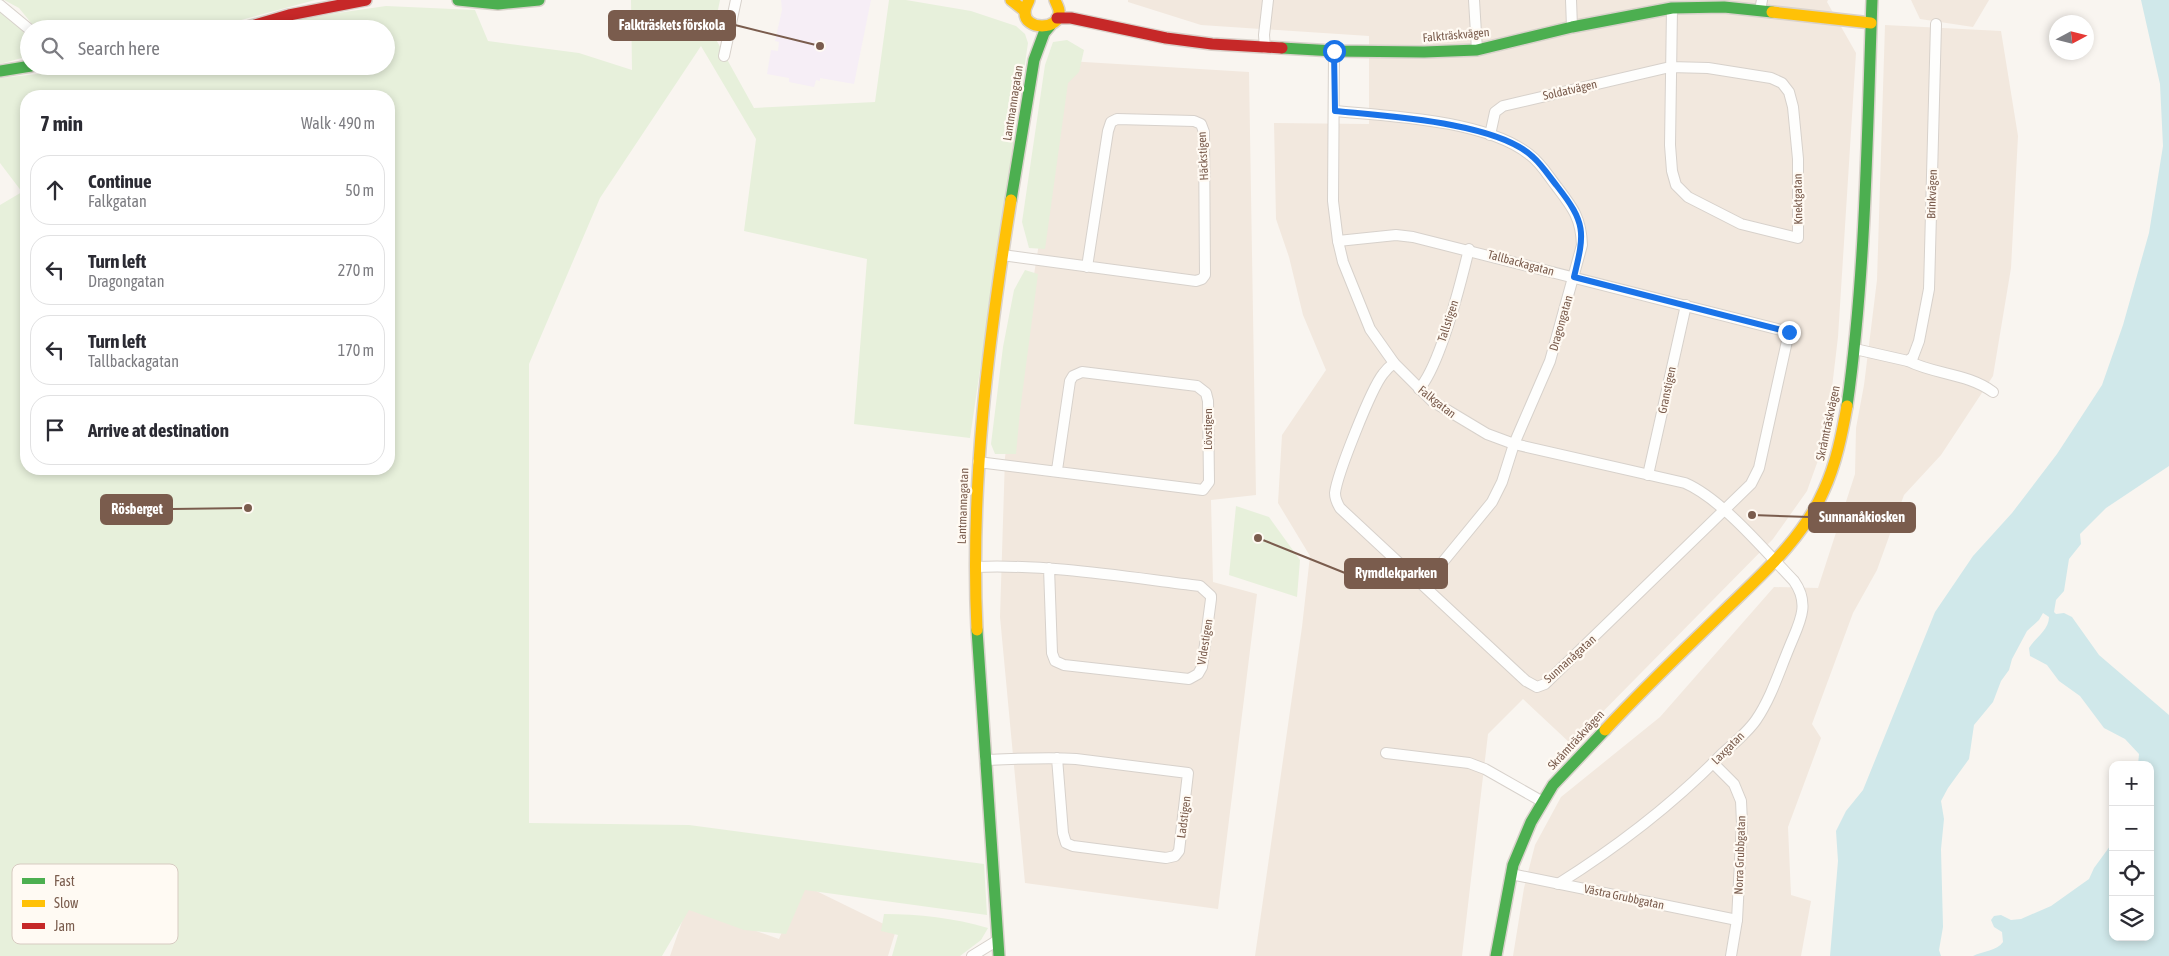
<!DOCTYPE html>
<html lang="en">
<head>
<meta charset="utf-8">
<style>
	body { margin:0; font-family:"Asap Condensed",sans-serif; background:#f2f2f3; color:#2b2b33 }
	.controls { position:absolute; right:15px; bottom:15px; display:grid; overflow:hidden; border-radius:10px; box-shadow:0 2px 8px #0003 }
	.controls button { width:45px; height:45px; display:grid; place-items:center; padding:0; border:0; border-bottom:1px solid #e1e1e2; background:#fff; color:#2b2b33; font:25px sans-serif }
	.compass { position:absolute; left:2049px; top:15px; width:45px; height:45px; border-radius:50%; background:#fff; box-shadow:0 2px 8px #0003; rotate:83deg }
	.stop { position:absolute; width:15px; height:15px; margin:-11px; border:4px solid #1a73e8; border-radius:50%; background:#fff }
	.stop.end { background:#1a73e8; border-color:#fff; box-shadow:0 1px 5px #0008 }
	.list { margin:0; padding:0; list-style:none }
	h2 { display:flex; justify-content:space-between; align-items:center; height:65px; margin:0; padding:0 20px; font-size:21px }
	h2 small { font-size:16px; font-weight:400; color:#7c7c81 }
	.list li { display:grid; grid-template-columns:32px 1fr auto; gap:15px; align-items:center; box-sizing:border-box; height:70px; margin:0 10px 10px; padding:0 10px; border:1px solid #e1e1e2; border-radius:20px }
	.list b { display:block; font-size:19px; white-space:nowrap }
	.list p { margin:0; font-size:16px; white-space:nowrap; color:#7c7c81 }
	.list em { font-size:16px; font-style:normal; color:#7c7c81 }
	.icon { flex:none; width:28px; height:28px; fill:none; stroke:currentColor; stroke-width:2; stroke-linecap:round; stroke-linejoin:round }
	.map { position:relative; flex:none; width:2169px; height:956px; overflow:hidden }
	.search { position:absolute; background:#fff; box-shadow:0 2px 8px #0003; left:20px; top:20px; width:375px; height:55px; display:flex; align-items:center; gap:12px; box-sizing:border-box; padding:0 18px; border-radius:28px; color:#7c7c81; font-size:19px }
	.panel { position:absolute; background:#fff; box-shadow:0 2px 8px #0003; left:20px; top:90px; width:375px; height:385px; border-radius:20px }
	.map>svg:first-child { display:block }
	.residential { fill:#f2e8de }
	.education { fill:#f6eef6 }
	.green { fill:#e7f0db; fill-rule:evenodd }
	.water { fill:#d0e8ea }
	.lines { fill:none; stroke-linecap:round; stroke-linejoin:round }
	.street-casing { stroke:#d7d1cb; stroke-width:12 }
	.fast-casing { stroke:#d9d2cb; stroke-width:14 }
	.slow-casing { stroke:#d9d2cb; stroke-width:14 }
	.jam-casing { stroke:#d9d2cb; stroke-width:14 }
	.street { stroke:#fefefd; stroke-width:10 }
	.fast { stroke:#4caf50; stroke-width:11 }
	.slow { stroke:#ffc107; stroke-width:11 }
	.jam { stroke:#c62828; stroke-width:11 }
	.route { stroke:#1a73e8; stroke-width:6 }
	.labels { text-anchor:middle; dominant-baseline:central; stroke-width:4.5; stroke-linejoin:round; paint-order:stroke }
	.street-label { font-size:12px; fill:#7a5c4d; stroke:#fffaf3 }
	.key { fill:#fffaf3; stroke:#d7cbc1; stroke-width:1 }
	.key-label { font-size:14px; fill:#7a5c4d }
	.leader { fill:none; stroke:#7a5c4d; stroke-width:2 }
	.callout-dot { fill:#7a5c4d; stroke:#fffaf3; stroke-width:2 }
	.callout { fill:#7a5c4d; stroke:#7a5c4d; stroke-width:2 }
	.callout-label { font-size:14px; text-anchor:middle; font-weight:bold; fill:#fff }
</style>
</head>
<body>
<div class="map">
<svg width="2169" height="956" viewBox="0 0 2169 956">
	<rect width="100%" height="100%" fill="#f9f5f0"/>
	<!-- residential -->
	<g class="residential">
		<path d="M 1128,0 L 1828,0 L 1827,2 L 1856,53 L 1838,337 L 1826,438 L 1807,491 L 1773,539 L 1571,744 L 1523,699 L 1488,734 L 1462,956 L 1255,956 L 1302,627 L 1310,556 L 1278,503 L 1282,435 L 1326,370 L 1303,315 L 1289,257 L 1276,219 L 1274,123 L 1369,124 L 1369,36 L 1201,25 L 1128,2 Z"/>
		<path d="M 1911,0 L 1989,0 L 1973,27 L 1920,19 Z"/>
		<path d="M 1885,25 L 2001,31 L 2018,136 L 2011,268 L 1993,376 L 1941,455 L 1904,495 L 1877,570 L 1853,613 L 1812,724 L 1821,738 L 1788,827 L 1791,895 L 1811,901 L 1801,956 L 1513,956 L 1524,888 L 1535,845 L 1561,797 L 1660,717 L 1774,587 L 1818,588 L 1855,474 L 1856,428 L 1864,385 L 1877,280 Z"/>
		<path d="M 1068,61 L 1249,72 L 1256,495 L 1211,500 L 1213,582 L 1257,594 L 1218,909 L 1025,883 L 1000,617 L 1005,457 Z"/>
		<path d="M 802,884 L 896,930 L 888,956 L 670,956 L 687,907 L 779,939 Z"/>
	</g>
	<!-- education -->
	<path class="education" d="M 781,0 L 871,0 L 854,84 L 820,78 L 820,81 L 816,80 L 814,87 L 789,82 L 789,78 L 767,74 L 771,50 L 778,51 L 779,42 L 775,41 L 782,10 Z"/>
	<!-- green -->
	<g class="green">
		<path d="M 4,0 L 315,0 L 208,29 L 36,29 L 19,8 Z"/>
		<path d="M 631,0 L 720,0 L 713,34 L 754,108 L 875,102 L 889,0 L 906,0 L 971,11 L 1016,26 L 1025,34 L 1028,43 L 970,438 L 854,424 L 867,259 L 744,231 L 756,139 L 701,46 L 600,198 L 529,364 L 529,823 L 689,825 L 984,864 L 987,915 L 805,890 L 786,934 L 744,930 L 689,910 L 662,956 L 0,956 L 0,205 L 22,192 L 0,163 L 0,78 L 112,66 L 386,66 L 386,29 L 260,29 L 296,19 L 386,6 L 475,10 L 488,41 L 579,53 L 632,70 ZM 26,96 L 389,96 L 389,469 L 26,469 Z"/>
		<path d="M 0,11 L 19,26 L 29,40 L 29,56 L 0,64 Z"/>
		<path d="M 1067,40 L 1084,50 L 1079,72 L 1068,83 L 1045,249 L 1029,248 L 1022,222 L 1045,65 L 1053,42 Z"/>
		<path d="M 1025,270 L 1038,274 L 1020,411 L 1016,454 L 995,454 L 991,444 L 1003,347 L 1014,290 Z"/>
		<path d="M 1236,506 L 1269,517 L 1300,560 L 1297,597 L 1229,575 Z"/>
		<path d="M 884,914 C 919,914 954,918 988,928 L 981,940 L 960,956 L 892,956 L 898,935 L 881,931 Z"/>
	</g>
	<!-- water -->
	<path class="water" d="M 2141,0 L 2169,0 L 2169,466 L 2106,508 L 2080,534 L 2081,544 L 2069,559 L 2064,591 L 2056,600 L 2054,612 L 2056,614 L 2064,613 L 2072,617 L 2099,655 L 2169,715 L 2169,956 L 1973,956 C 1983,951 1997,951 2003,942 L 2002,932 L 1994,927 L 1991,920 L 1994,916 L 2001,915 L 2011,920 L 2021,919 L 2051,906 L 2089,879 L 2094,868 L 2113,842 L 2113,937 L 2150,937 L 2150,765 L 2138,765 L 2139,754 L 2125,739 L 2104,728 L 2080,696 L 2059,681 L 2047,665 L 2030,656 L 2029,648 C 2035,638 2049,630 2049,617 L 2043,613 L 2039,620 L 2027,631 L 2012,659 L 2009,670 L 2001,681 L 1993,702 L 1974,725 L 1969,759 L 1948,788 L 1941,801 L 1944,819 L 1941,849 L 1943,927 L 1939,950 L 1941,956 L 1830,956 L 1838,861 L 1836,831 L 1846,811 L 1863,790 L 1935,612 L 1973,556 L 2012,513 L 2057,454 L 2102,385 L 2123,325 L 2149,233 L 2163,146 L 2160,84 Z"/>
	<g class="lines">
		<!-- street casing -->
		<g class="street-casing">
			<g id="street">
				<path d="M 1474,0 L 1477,50"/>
				<path d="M 1571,0 L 1572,27"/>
				<path d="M 0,5 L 29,29"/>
				<path d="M 1760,10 L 1762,0"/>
				<path d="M 1265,48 L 1264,35 L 1268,0"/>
				<path d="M 1334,51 L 1333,201 L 1338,241 L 1343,262 L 1370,329 L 1394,363 L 1432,401 L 1487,434 L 1514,444 L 1685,483 C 1722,499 1765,551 1794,581 C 1811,605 1799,623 1789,648 C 1779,672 1771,698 1756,720 C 1747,733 1733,744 1721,755 C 1672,805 1617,847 1558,884"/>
				<path d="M 724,56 L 736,0"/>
				<path d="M 1335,111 C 1390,116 1487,120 1530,155 C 1541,163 1549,177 1557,187 C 1573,208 1581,218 1582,245 L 1550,361 L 1514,444 L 1502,482 L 1492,502 L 1424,585"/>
				<path d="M 1490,135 L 1495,112 L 1503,106 L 1670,67 L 1708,68 L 1771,78 L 1782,83 L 1789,92 L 1793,107 L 1798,159 L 1798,238 L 1741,224 L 1688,197 L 1676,185 L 1672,171 L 1670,145 L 1672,8"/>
				<path d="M 1338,241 L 1396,235 L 1413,237 L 1789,332 L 1759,468 L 1751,484 L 1545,684 L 1537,687 L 1526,681 L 1340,508 C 1337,503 1335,499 1335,493 C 1337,475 1371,389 1383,374 C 1386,370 1390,366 1394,363"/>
				<path d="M 1002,255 L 1196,281 L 1202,279 L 1205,275 L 1204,132 L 1201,124 L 1194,121 L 1117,119 L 1111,122 L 1108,131 L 1087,267"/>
				<path d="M 1855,349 L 1908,361 L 1913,357 L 1919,341 L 1929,289 L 1936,24"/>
				<path d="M 1908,361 C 1936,375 1967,373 1993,392"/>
				<path d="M 1419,389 C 1440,366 1461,282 1469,249"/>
				<path d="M 978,462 L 1203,490 L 1209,482 L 1208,401 L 1206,393 L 1197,386 L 1082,372 L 1073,376 L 1070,381 L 1057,470"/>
				<path d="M 1648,475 L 1686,305"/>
				<path d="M 975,567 C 1050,564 1125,577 1200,586 L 1211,596 L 1211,599 L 1202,667 L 1198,674 L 1189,679 L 1064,665 L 1055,661 L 1052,653 L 1049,568"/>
				<path d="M 1386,753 L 1469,763 L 1485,769 L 1543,802"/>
				<path d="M 985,760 C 1016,759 1045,757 1076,759 L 1188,773 L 1179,851 L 1175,856 L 1166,858 L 1073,846 L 1066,843 L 1063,833 L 1057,758"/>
				<path d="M 1713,763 L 1734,784 L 1741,801 L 1742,823 L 1737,920 L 1731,956"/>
				<path d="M 1511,874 L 1737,920"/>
				<path d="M 972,956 L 998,940"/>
			</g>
		</g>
		<!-- fast casing -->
		<g class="fast-casing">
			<g id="fast">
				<path d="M 458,0 L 498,4 L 539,0"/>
				<path d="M 1282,48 L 1334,51 L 1424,52 L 1477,50 L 1572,27 L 1672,8 L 1724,7 L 1772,12"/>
				<path d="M 0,71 L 31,66"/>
				<path d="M 1011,200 L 1034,60 L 1044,33 L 1050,26"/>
				<path d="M 1847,406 C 1866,272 1867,135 1872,0"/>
				<path d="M 977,630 L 999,956"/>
				<path d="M 1496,956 L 1513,865 L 1531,822 L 1553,785 L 1605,730"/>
			</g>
		</g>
		<!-- slow casing -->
		<g class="slow-casing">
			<g id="slow">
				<path d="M 1011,0 L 1025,11"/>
				<path d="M 1029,0 C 1028,3 1025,8 1025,11 C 1023,31 1061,31 1059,11 C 1059,8 1056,3 1055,0"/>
				<path d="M 1772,12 L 1871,23"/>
				<path d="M 977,630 C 970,485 988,343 1011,200"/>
				<path d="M 1605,730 C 1643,689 1683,651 1723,612 C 1761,575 1803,539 1824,490 C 1836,464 1842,434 1847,406"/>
			</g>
		</g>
		<!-- jam casing -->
		<g class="jam-casing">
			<g id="jam">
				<path d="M 1057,18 L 1071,18 L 1166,38 L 1212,44 L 1282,48"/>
				<path d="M 241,29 L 289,15 L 366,0"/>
			</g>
		</g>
		<!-- street -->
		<use href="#street" class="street"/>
		<!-- fast -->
		<use href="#fast" class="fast"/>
		<!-- slow -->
		<use href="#slow" class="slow"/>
		<!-- jam -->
		<use href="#jam" class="jam"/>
	</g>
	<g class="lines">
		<!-- route -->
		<path class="route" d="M 1334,51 L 1335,111 C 1384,116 1497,122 1533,157 C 1542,165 1549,176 1557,186 C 1586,223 1585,232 1574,277 L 1789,332"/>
	</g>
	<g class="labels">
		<!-- street labels -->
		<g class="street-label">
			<text transform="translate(1456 35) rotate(-5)">Falkträskvägen</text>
			<text transform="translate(1570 90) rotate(-13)">Soldatvägen</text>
			<text transform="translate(1013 103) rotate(-81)">Lantmannagatan</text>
			<text transform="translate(1203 156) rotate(-93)">Häckstigen</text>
			<text transform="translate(1932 194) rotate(-88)">Brinkvägen</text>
			<text transform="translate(1798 199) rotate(-91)">Knektgatan</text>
			<text transform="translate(1521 263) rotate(15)">Tallbackagatan</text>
			<text transform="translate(1448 321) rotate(-72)">Tallstigen</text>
			<text transform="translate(1561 323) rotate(-74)">Dragongatan</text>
			<text transform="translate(1667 390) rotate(-78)">Granstigen</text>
			<text transform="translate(1437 402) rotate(38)">Falkgatan</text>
			<text transform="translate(1828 423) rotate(-78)">Skråmträskvägen</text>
			<text transform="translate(1208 429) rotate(-90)">Lövstigen</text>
			<text transform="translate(963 506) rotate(-88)">Lantmannagatan</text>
			<text transform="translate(1205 642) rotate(-81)">Videstigen</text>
			<text transform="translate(1570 659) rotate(-42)">Sunnanågatan</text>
			<text transform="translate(1576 740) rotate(-47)">Skråmträskvägen</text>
			<text transform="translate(1728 748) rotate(-45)">Laxgatan</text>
			<text transform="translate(1184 817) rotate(-82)">Ladstigen</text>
			<text transform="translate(1740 855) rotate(-88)">Norra Grubbgatan</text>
			<text transform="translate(1624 897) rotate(12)">Västra Grubbgatan</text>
		</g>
	</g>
	<!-- legend -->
	<rect x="12" y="864" width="166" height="80" rx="8" class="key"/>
	<rect x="22" y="878" width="23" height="6" fill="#4caf50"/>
	<rect x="22" y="900" width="23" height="7" fill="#ffc107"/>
	<rect x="22" y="923" width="23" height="6" fill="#c62828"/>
	<g class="key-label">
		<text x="54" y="886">Fast</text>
		<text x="54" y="908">Slow</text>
		<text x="54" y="931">Jam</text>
	</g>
	<!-- callouts -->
	<path class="leader" d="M820 46L735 25M248 508L172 509M1752 515L1809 517M1258 538L1345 573"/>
	<g class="callout-dot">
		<circle cx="820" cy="46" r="5"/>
		<circle cx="248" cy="508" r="5"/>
		<circle cx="1752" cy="515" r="5"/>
		<circle cx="1258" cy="538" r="5"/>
	</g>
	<g class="callout">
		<rect x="609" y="11" width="126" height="29" rx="5"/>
		<rect x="101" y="495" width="71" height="29" rx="5"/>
		<rect x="1809" y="503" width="106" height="29" rx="5"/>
		<rect x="1345" y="559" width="102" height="29" rx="5"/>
	</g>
	<g class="callout-label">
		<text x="672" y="30">Falkträskets förskola</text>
		<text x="137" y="514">Rösberget</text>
		<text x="1862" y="522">Sunnanåkiosken</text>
		<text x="1396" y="578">Rymdlekparken</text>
	</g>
</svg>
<div class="controls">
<button>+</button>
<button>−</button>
<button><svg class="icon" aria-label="locate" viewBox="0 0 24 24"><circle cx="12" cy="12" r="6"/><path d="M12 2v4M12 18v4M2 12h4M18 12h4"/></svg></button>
<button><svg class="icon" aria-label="layers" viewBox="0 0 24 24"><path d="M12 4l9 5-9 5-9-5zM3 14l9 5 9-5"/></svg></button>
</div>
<svg class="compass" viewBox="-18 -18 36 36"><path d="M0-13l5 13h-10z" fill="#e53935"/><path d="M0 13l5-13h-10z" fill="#7c7c81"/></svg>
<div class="stop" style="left:1334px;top:51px"></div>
<div class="stop end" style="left:1789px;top:332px"></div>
<div class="search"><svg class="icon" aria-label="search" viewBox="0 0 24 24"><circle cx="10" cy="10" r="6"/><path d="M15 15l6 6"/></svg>Search here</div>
<section class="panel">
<h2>7 min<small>Walk · 490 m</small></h2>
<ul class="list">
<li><svg class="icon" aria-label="ahead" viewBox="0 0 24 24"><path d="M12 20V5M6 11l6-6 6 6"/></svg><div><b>Continue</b><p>Falkgatan</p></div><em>50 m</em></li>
<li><svg class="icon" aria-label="left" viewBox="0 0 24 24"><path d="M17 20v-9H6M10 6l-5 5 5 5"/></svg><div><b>Turn left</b><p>Dragongatan</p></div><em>270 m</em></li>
<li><svg class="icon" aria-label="left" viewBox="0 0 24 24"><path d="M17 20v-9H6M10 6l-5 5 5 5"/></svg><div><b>Turn left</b><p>Tallbackagatan</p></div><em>170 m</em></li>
<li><svg class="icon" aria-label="arrive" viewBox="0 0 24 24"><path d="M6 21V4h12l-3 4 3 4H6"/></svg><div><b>Arrive at destination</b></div></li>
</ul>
</section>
</div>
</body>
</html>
